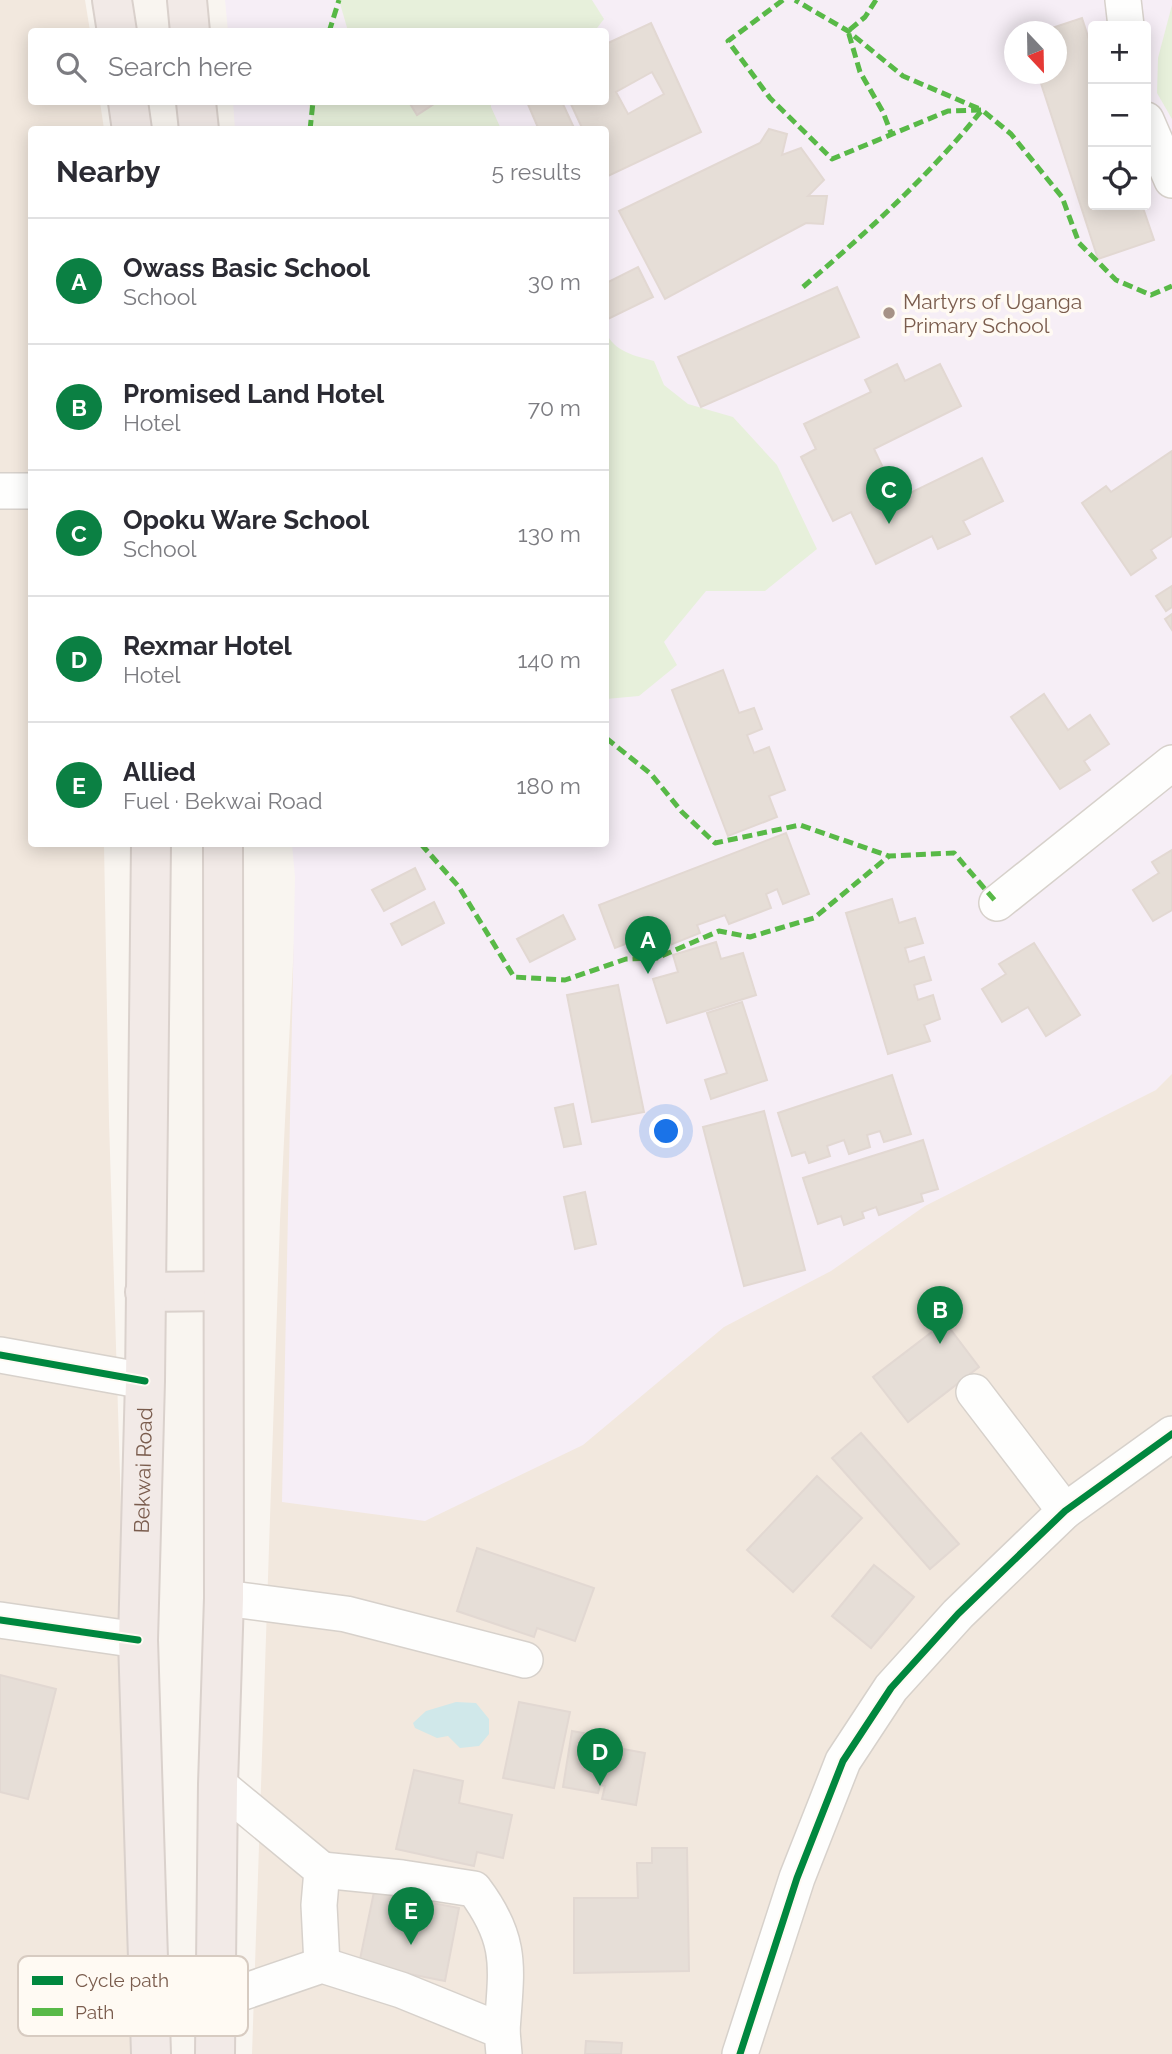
<!DOCTYPE html>
<html lang="en">
<head>
<meta charset="utf-8">
<style>
	body { margin:0; font-family:Raleway,sans-serif; background:#f7f7f7; color:#2b2b33 }
	.controls { position:absolute; right:21px; top:21px; display:grid; overflow:hidden; border-radius:7px; box-shadow:0 4px 18px #0003 }
	.controls button { width:63px; height:63px; display:grid; place-items:center; padding:0; border:0; border-bottom:2px solid #e1e1e2; background:#fff; color:#2b2b33; font:35px sans-serif }
	.compass { position:absolute; left:1004px; top:21px; width:63px; height:63px; border-radius:50%; background:#fff; box-shadow:0 4px 18px #0003; rotate:158deg }
	.you { position:absolute; left:667px; top:1132px; width:24px; height:24px; margin:-18px; border:5px solid #fff; border-radius:50%; background:#1a73e8; box-shadow:0 0 0 10px #1a73e833 }
	.badge { display:grid; place-items:center; width:46px; height:46px; border-radius:50%; background:#0b8043; color:#fff; font-size:23px; font-weight:700 }
	.pin { position:absolute; translate:-50% -58px; filter:drop-shadow(0 2px 4px #0008) }
	.pin::after { content:''; position:absolute; top:37px; width:24px; height:21px; background:inherit; clip-path:polygon(0 0,100% 0,50% 100%) }
	.list { margin:0; padding:0; list-style:none }
	h2 { display:flex; justify-content:space-between; align-items:center; height:91px; margin:0; padding:0 28px; font-size:30px }
	h2 small { font-size:23px; font-weight:400; color:#7c7c81 }
	.list li { display:grid; grid-template-columns:46px 1fr auto; gap:21px; align-items:center; box-sizing:border-box; height:126px; padding:0 28px; border-top:2px solid #e1e1e2 }
	.list b { display:block; font-size:26px; white-space:nowrap }
	.list p { margin:0; font-size:23px; white-space:nowrap; color:#7c7c81 }
	.list em { font-size:23px; font-style:normal; color:#7c7c81 }
	.icon { flex:none; width:38px; height:38px; fill:none; stroke:currentColor; stroke-width:2; stroke-linecap:round; stroke-linejoin:round }
	.map { position:relative; flex:none; width:1172px; height:2054px; overflow:hidden }
	.search { position:absolute; background:#fff; box-shadow:0 4px 18px #0003; left:28px; top:28px; width:581px; height:77px; display:flex; align-items:center; gap:18px; box-sizing:border-box; padding:0 24px; border-radius:7px; color:#7c7c81; font-size:26px }
	.panel { position:absolute; background:#fff; box-shadow:0 4px 18px #0003; left:28px; top:126px; width:581px; height:721px; border-radius:7px }
	.map>svg:first-child { display:block }
	.residential { fill:#f2e8de; fill-rule:evenodd }
	.education { fill:#f6eef6; fill-rule:evenodd }
	.green { fill:#e7f0db }
	.water { fill:#d0e8ea }
	.building { fill:#e6ded7; stroke:#e2d8d2; stroke-width:2; fill-rule:evenodd }
	.lines { fill:none; stroke-linecap:round; stroke-linejoin:round }
	.minor-casing { stroke:#d7d1cb; stroke-width:38 }
	.highway-casing { stroke:#dad1cc; stroke-width:42 }
	.minor { stroke:#fefefd; stroke-width:35 }
	.highway { stroke:#f2eae7; stroke-width:38 }
	.quiet { stroke:#58b947; stroke-width:5; stroke-dasharray:10 5; stroke-linecap:butt }
	.cycleway-casing { stroke:#fffaf3; stroke-width:11 }
	.cycleway { stroke:#00873e; stroke-width:7 }
	.poi-dot { fill:#a69286; stroke:#fffaf3; stroke-width:2.5 }
	.labels { text-anchor:middle; dominant-baseline:central; stroke-width:7; stroke-linejoin:round; paint-order:stroke }
	.poi-label { font-size:21px; fill:#7a5c4d; stroke:#fffaf3; text-anchor:start }
	.street-label { font-size:21px; fill:#7a5c4d; stroke:#fffaf3 }
	.key { fill:#fffaf3; stroke:#d7cbc1; stroke-width:2 }
	.key-label { font-size:19px; fill:#7a5c4d }
</style>
</head>
<body>
<div class="map">
<svg width="1172" height="2054" viewBox="0 0 1172 2054">
	<rect width="100%" height="100%" fill="#f9f5f0"/>
	<!-- residential -->
	<g class="residential">
		<path d="M 0,0 L 85,0 L 90,31 L 32,32 L 32,102 L 100,102 L 104,129 L 32,130 L 32,844 L 104,844 L 109,1121 L 138,2054 L 0,2054 Z"/>
		<path d="M 1172,0 L 1172,2054 L 252,2054 L 280,1220 L 299,844 L 606,844 L 606,32 ZM 1093,26 L 1146,26 L 1146,205 L 1093,205 ZM 1014,32 L 1056,32 L 1056,74 L 1014,74 Z"/>
	</g>
	<!-- education -->
	<path class="education" d="M 225,0 L 1172,0 L 1172,1074 L 1156,1090 L 925,1206 L 831,1271 L 724,1327 L 583,1445 L 425,1521 L 282,1502 L 295,877 L 292,844 L 606,844 L 606,130 L 235,129 L 233,102 L 606,102 L 606,32 L 228,31 ZM 1093,26 L 1146,26 L 1146,205 L 1093,205 ZM 1014,32 L 1056,32 L 1056,74 L 1014,74 Z"/>
	<!-- green -->
	<g class="green">
		<path d="M 339,0 L 592,0 L 604,19 L 594,32 L 348,31 Z"/>
		<path d="M 1172,5 L 1172,119 L 1157,93 L 1158,58 Z"/>
		<path d="M 308,102 L 491,102 L 491,107 L 501,129 L 314,129 Z"/>
		<path d="M 606,332 C 613,351 635,356 654,361 L 664,385 L 688,404 L 733,417 L 777,465 L 817,549 L 765,591 L 706,591 L 664,642 L 677,665 L 639,696 L 606,699 Z"/>
	</g>
	<!-- water -->
	<path class="water" d="M 456,1702 L 476,1703 L 489,1719 L 489,1734 L 479,1746 L 460,1748 L 448,1736 L 437,1738 L 415,1728 L 413,1723 L 426,1711 Z"/>
	<!-- building -->
	<g class="building">
		<path d="M 1082,18 L 1093,52 L 1093,205 L 1142,205 L 1154,240 L 1098,259 L 1038,74 L 1056,74 L 1056,32 L 1040,32 Z"/>
		<path d="M 651,23 L 701,132 L 606,177 L 606,130 L 583,130 L 570,102 L 606,102 L 606,44 ZM 652,72 L 664,94 L 628,114 L 616,92 Z"/>
		<path d="M 409,102 L 437,102 L 417,115 Z"/>
		<path d="M 527,102 L 562,102 L 575,130 L 539,130 Z"/>
		<path d="M 769,129 L 787,134 L 782,155 L 801,148 L 824,180 L 808,196 L 827,196 L 823,224 L 806,223 L 665,299 L 619,211 L 760,143 Z"/>
		<path d="M 638,267 L 653,297 L 608,319 L 606,283 Z"/>
		<path d="M 837,287 L 859,337 L 701,407 L 678,357 Z"/>
		<path d="M 897,364 L 905,381 L 940,364 L 961,406 L 874,449 L 898,499 L 982,458 L 1003,501 L 963,521 L 970,534 L 938,549 L 932,536 L 876,564 L 851,512 L 833,521 L 801,457 L 816,449 L 804,424 L 871,392 L 865,380 Z"/>
		<path d="M 1172,451 L 1172,536 L 1151,550 L 1156,558 L 1131,575 L 1082,503 L 1106,486 L 1111,492 Z"/>
		<path d="M 1172,586 L 1172,607 L 1166,611 L 1156,596 Z"/>
		<path d="M 1172,614 L 1172,630 L 1165,619 Z"/>
		<path d="M 723,670 L 739,713 L 754,708 L 762,729 L 747,735 L 754,753 L 769,747 L 785,790 L 769,796 L 777,817 L 728,836 L 672,690 Z"/>
		<path d="M 1044,694 L 1068,730 L 1090,715 L 1109,744 L 1084,761 L 1090,770 L 1060,789 L 1011,717 Z"/>
		<path d="M 786,833 L 809,894 L 783,904 L 777,889 L 766,894 L 771,908 L 729,924 L 725,915 L 697,925 L 700,933 L 660,949 L 654,933 L 615,948 L 599,905 Z"/>
		<path d="M 1172,850 L 1172,910 L 1153,921 L 1133,890 L 1159,873 L 1152,862 Z"/>
		<path d="M 415,868 L 425,889 L 384,911 L 372,890 Z"/>
		<path d="M 892,899 L 899,923 L 915,918 L 923,943 L 905,948 L 909,962 L 924,957 L 931,980 L 914,985 L 918,1000 L 933,995 L 940,1019 L 924,1025 L 930,1041 L 888,1054 L 846,913 Z"/>
		<path d="M 434,902 L 444,923 L 402,945 L 391,924 Z"/>
		<path d="M 563,915 L 575,939 L 530,962 L 517,939 Z"/>
		<path d="M 716,942 L 721,959 L 743,953 L 756,995 L 667,1023 L 653,979 L 678,972 L 673,955 Z"/>
		<path d="M 1034,943 L 1080,1015 L 1046,1036 L 1028,1007 L 1002,1022 L 982,989 L 1006,974 L 999,964 Z"/>
		<path d="M 618,985 L 644,1112 L 592,1122 L 567,995 Z"/>
		<path d="M 742,1002 L 767,1080 L 711,1099 L 705,1080 L 727,1073 L 707,1013 Z"/>
		<path d="M 892,1075 L 911,1134 L 884,1142 L 880,1131 L 867,1135 L 870,1147 L 849,1154 L 844,1140 L 827,1146 L 830,1156 L 809,1163 L 805,1152 L 792,1156 L 778,1113 Z"/>
		<path d="M 573,1104 L 581,1144 L 564,1147 L 555,1108 Z"/>
		<path d="M 764,1111 L 805,1270 L 744,1286 L 703,1127 Z"/>
		<path d="M 923,1140 L 938,1189 L 921,1194 L 923,1201 L 879,1215 L 876,1207 L 862,1212 L 864,1218 L 844,1225 L 841,1216 L 818,1224 L 803,1178 Z"/>
		<path d="M 585,1192 L 596,1244 L 575,1249 L 564,1197 Z"/>
		<path d="M 945,1322 L 979,1367 L 908,1422 L 873,1377 Z"/>
		<path d="M 861,1433 L 959,1544 L 930,1569 L 832,1458 Z"/>
		<path d="M 817,1476 L 862,1518 L 793,1592 L 747,1550 Z"/>
		<path d="M 477,1548 L 594,1588 L 575,1641 L 537,1628 L 534,1637 L 457,1611 Z"/>
		<path d="M 874,1565 L 914,1597 L 871,1648 L 832,1616 Z"/>
		<path d="M 0,1675 L 56,1689 L 28,1799 L 0,1792 Z"/>
		<path d="M 519,1702 L 570,1712 L 554,1788 L 503,1778 Z"/>
		<path d="M 572,1731 L 607,1737 L 602,1769 L 608,1770 L 612,1747 L 645,1753 L 636,1805 L 602,1799 L 605,1786 L 600,1785 L 598,1793 L 563,1787 Z"/>
		<path d="M 414,1770 L 463,1781 L 459,1803 L 512,1815 L 503,1858 L 477,1852 L 474,1866 L 396,1849 Z"/>
		<path d="M 652,1848 L 687,1848 L 689,1971 L 574,1973 L 574,1898 L 638,1898 L 637,1863 L 652,1863 Z"/>
		<path d="M 374,1892 L 459,1908 L 445,1981 L 359,1964 Z"/>
		<path d="M 586,2041 L 622,2043 L 621,2054 L 585,2054 Z"/>
	</g>
	<g class="lines">
		<!-- minor casing -->
		<g class="minor-casing">
			<g id="minor">
				<path d="M 1123,0 L 1126,26"/>
				<path d="M 1146,120 L 1172,180"/>
				<path d="M 0,491 L 32,491"/>
				<path d="M 997,903 L 1172,763"/>
				<path d="M 0,1355 L 145,1381"/>
				<path d="M 974,1392 L 1065,1511"/>
				<path d="M 224,1598 L 346,1614 L 525,1660"/>
				<path d="M 0,1620 L 138,1640"/>
				<path d="M 218,1784 L 322,1870 L 319,1905 L 322,1965"/>
				<path d="M 322,1870 L 402,1878 L 474,1889 C 514,1942 506,1969 502,2031"/>
				<path d="M 217,2001 L 322,1965 L 401,1990 L 502,2031 L 504,2054"/>
				<path d="M 740,2054 L 797,1878 L 843,1761 L 891,1688 L 958,1614 L 1065,1511 L 1172,1434"/>
			</g>
		</g>
		<!-- highway casing -->
		<g class="highway-casing">
			<g id="highway">
				<path d="M 112,0 L 117,32"/>
				<path d="M 187,0 L 190,32"/>
				<path d="M 128,102 L 132,130"/>
				<path d="M 196,102 L 199,130"/>
				<path d="M 145,1292 L 223,1291"/>
				<path id="s1" d="M 151,2054 L 138,1640 L 145,1381 L 151,844"/>
				<path d="M 215,2054 L 218,1784 L 224,1598 L 223,844"/>
			</g>
		</g>
		<!-- minor -->
		<use href="#minor" class="minor"/>
		<!-- highway -->
		<use href="#highway" class="highway"/>
		<!-- quiet -->
		<g class="quiet">
			<path d="M 783,0 L 728,41 L 770,98 L 832,159 L 948,111 L 982,110 L 903,76 L 848,31 L 795,0"/>
			<path d="M 876,0 L 865,17 L 848,31 L 860,72 L 883,112 L 891,133"/>
			<path d="M 329,32 L 339,0"/>
			<path d="M 310,130 L 313,102"/>
			<path d="M 803,287 C 867,232 929,176 982,110 L 1011,134 L 1062,197 L 1079,243 L 1116,280 L 1151,295 L 1172,286"/>
			<path d="M 606,738 L 651,774 L 682,812 L 715,843 L 800,825 L 889,856 L 954,853 L 997,903"/>
			<path d="M 421,844 L 459,887 L 514,977 L 565,980 L 626,959 L 657,958 L 719,931 L 750,937 L 814,918 L 889,856"/>
		</g>
		<!-- cycleway casing -->
		<g class="cycleway-casing">
			<g id="cycleway">
				<path d="M 0,1355 L 145,1381"/>
				<path d="M 0,1620 L 138,1640"/>
				<path d="M 740,2054 L 797,1878 L 843,1761 L 891,1688 L 958,1614 L 1065,1511 L 1172,1434"/>
			</g>
		</g>
		<!-- cycleway -->
		<use href="#cycleway" class="cycleway"/>
	</g>
	<!-- markers -->
	<circle class="poi-dot" cx="889" cy="313" r="7"/>
	<g class="labels">
		<!-- poi labels -->
		<g class="poi-label">
			<text x="903" y="301">Martyrs of Uganga<tspan x="903" dy="24">Primary School</tspan></text>
		</g>
		<!-- street labels -->
		<g class="street-label">
			<text stroke="none"><textPath href="#s1" startOffset="584">Bekwai Road</textPath></text>
		</g>
	</g>
	<!-- legend -->
	<rect x="18" y="1956" width="230" height="80" rx="10" class="key"/>
	<rect x="32" y="1976" width="31" height="9" fill="#00873e"/>
	<rect x="32" y="2008" width="31" height="8" fill="#58b947"/>
	<g class="key-label">
		<text x="75" y="1987">Cycle path</text>
		<text x="75" y="2019">Path</text>
	</g>
</svg>
<div class="controls">
<button>+</button>
<button>−</button>
<button><svg class="icon" aria-label="locate" viewBox="0 0 24 24"><circle cx="12" cy="12" r="6"/><path d="M12 2v4M12 18v4M2 12h4M18 12h4"/></svg></button>
</div>
<svg class="compass" viewBox="-18 -18 36 36"><path d="M0-13l5 13h-10z" fill="#e53935"/><path d="M0 13l5-13h-10z" fill="#7c7c81"/></svg>
<div class="you"></div>
<div class="pin badge" style="left:648px;top:974px">A</div>
<div class="pin badge" style="left:940px;top:1344px">B</div>
<div class="pin badge" style="left:889px;top:524px">C</div>
<div class="pin badge" style="left:600px;top:1786px">D</div>
<div class="pin badge" style="left:411px;top:1945px">E</div>
<div class="search"><svg class="icon" aria-label="search" viewBox="0 0 24 24"><circle cx="10" cy="10" r="6"/><path d="M15 15l6 6"/></svg>Search here</div>
<section class="panel">
<h2>Nearby<small>5 results</small></h2>
<ul class="list">
<li><span class="badge">A</span><div><b>Owass Basic School</b><p>School</p></div><em>30 m</em></li>
<li><span class="badge">B</span><div><b>Promised Land Hotel</b><p>Hotel</p></div><em>70 m</em></li>
<li><span class="badge">C</span><div><b>Opoku Ware School</b><p>School</p></div><em>130 m</em></li>
<li><span class="badge">D</span><div><b>Rexmar Hotel</b><p>Hotel</p></div><em>140 m</em></li>
<li><span class="badge">E</span><div><b>Allied</b><p>Fuel · Bekwai Road</p></div><em>180 m</em></li>
</ul>
</section>
</div>
</body>
</html>
